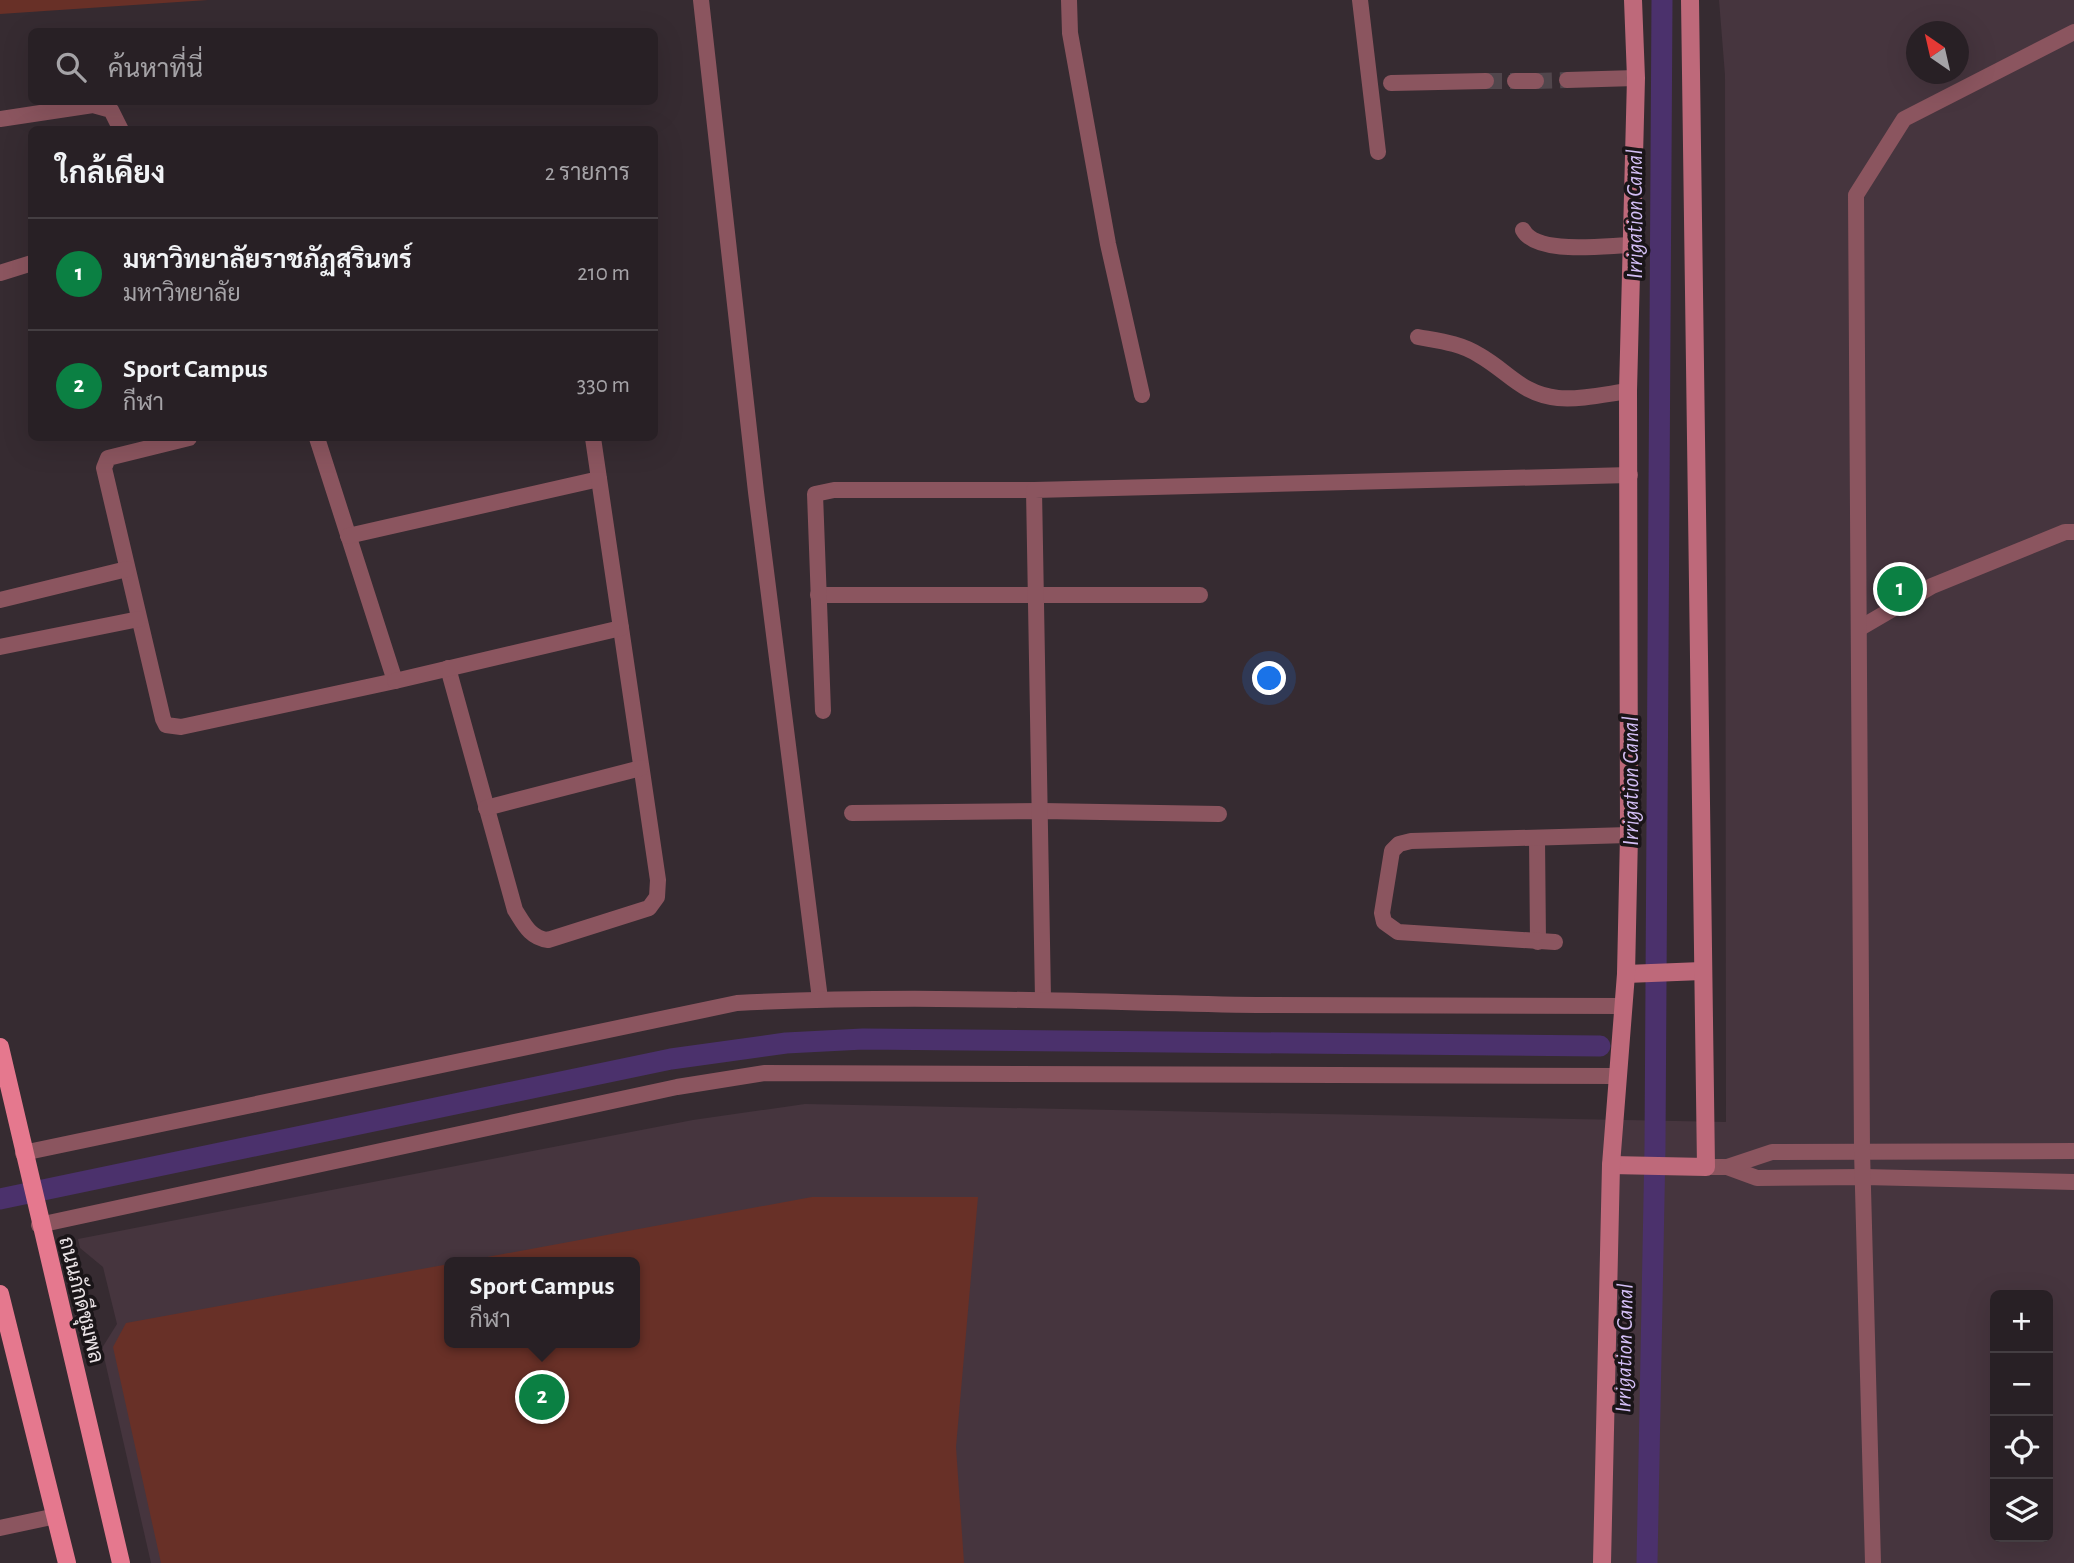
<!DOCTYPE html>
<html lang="th">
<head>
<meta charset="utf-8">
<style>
	body { margin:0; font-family:"Alegreya Sans",Sarabun,sans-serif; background:#30282d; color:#f1f3f6 }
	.controls { position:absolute; right:21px; bottom:21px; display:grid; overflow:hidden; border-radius:10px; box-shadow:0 7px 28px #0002 }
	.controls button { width:63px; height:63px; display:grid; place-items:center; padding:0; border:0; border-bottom:2px solid #443e42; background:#282025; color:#f1f3f6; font:35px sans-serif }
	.compass { position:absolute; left:1906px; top:21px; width:63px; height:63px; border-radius:50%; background:#282025; box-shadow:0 7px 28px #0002; rotate:326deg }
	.you { position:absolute; left:1270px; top:679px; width:24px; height:24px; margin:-18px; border:5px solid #fff; border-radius:50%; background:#1a73e8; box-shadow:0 0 0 10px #1a73e833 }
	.badge { display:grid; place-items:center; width:46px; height:46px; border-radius:50%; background:#0b8043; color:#fff; font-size:23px; font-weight:700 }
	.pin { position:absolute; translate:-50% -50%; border:4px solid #fff; box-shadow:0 2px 7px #0006 }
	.popup { position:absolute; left:444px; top:1257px; width:196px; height:91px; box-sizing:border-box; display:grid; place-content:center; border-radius:10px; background:#282025; filter:drop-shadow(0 2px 5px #0005); font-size:23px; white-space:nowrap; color:#a5a3a7 }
	.popup b { font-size:26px; color:#f1f3f6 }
	.popup::after { content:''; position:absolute; left:50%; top:100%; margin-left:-14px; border:14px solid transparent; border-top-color:#282025 }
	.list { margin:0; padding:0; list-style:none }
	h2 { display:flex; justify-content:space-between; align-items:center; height:91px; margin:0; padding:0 28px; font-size:30px }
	h2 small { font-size:23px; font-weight:400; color:#a5a3a7 }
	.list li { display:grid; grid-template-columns:46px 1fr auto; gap:21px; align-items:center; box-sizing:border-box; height:112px; padding:0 28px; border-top:2px solid #443e42 }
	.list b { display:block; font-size:26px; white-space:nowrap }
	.list p { margin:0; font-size:23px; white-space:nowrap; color:#a5a3a7 }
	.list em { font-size:23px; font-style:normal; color:#a5a3a7 }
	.icon { flex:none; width:38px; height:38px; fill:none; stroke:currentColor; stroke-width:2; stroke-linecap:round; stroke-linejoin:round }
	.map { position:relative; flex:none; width:2074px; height:1563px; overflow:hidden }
	.search { position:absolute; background:#282025; box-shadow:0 7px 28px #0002; left:28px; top:28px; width:630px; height:77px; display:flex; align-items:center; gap:18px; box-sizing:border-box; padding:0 24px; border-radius:10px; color:#a5a3a7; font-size:26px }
	.panel { position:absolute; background:#282025; box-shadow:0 7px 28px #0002; left:28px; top:126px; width:630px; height:315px; border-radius:10px }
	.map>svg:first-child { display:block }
	.built { fill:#46353e; fill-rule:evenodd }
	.green { fill:#683027 }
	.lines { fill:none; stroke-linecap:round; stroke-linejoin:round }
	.canal { stroke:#4b316c; stroke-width:21 }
	.street-tunnel { stroke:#51464c; stroke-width:16; stroke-dasharray:16 8; stroke-linecap:butt }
	.street { stroke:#8b555f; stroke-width:16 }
	.secondary { stroke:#be697a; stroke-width:18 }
	.primary { stroke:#e5788e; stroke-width:18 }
	.labels { text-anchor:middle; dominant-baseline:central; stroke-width:7; stroke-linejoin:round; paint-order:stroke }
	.street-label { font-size:21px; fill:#e9e2e5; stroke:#1a1518 }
	.water-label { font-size:23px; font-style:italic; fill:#d4bff6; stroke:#1a1518 }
</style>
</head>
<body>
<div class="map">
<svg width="2074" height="1563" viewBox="0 0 2074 1563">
	<rect width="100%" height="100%" fill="#362b31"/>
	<!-- built -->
	<path class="built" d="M 1719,0 L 2074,0 L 2074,1563 L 151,1563 L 102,1348 L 117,1324 L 103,1267 L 80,1248 L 78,1239 L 693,1120 L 805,1104 L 1726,1122 L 1725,75 ZM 1916,32 L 1958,32 L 1958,74 L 1916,74 ZM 449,1262 L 635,1262 L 635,1343 L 449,1343 ZM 1995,1295 L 2048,1295 L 2048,1537 L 1995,1537 Z"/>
	<!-- green -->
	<g class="green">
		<path d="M 0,0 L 208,0 L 0,14 Z"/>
		<path d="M 812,1197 L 978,1197 L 956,1447 L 964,1563 L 161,1563 L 113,1347 L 126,1323 L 449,1264 L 449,1343 L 635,1343 L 635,1262 L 460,1262 Z"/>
	</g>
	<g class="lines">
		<!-- canal -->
		<g class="canal">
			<path d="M 0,1199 L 671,1059 L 786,1043 L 863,1039 L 1600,1046"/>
			<path d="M 1647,1563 L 1655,1147 L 1662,0"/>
		</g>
		<!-- street-tunnel -->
		<g class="street-tunnel">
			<path d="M 1486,81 L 1515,81"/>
			<path d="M 1536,81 L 1567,80"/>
		</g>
		<!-- street -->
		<g class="street">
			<path d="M 701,0 L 756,492 L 820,999"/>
			<path d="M 1069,0 L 1070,33 L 1108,244 L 1142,395"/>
			<path d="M 1360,0 L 1378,152"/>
			<path d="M 1567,80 L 1636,78"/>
			<path d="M 1515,81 L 1536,81"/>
			<path d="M 1391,83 L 1486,81"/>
			<path d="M 0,119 L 93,105 L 111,110 L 121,130"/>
			<path d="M 1523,230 C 1537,256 1607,245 1634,245"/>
			<path d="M 0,273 L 32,263"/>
			<path d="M 1418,337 C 1440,341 1460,343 1479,355 C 1509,372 1521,394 1558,398 C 1580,400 1606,394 1628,391"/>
			<path d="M 189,438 L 108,458 L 104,468 L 163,719 L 166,725 L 181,727 L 395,681 L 317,438"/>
			<path d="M 348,536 L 599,479"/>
			<path d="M 818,595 L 1200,595"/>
			<path d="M 0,600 L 127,569"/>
			<path d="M 1860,628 L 1932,586 L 2065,532 L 2074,532"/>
			<path d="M 0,647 L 139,619"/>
			<path d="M 448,668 L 515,910 C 524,924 530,938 548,940 L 649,908 L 657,897 L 658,880 L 621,628"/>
			<path d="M 395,681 L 621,628 L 593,438"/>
			<path d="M 823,711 L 815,494 L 834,490 L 1034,490"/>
			<path d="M 486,808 L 641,768"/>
			<path d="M 852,813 L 1042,811 L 1219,814"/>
			<path d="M 1537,838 L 1538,942"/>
			<path d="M 1555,942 L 1398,932 L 1384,922 L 1382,913 L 1392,851 L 1399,844 L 1411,841 L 1629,835"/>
			<path d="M 1043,999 L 1034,490 L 1630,475"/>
			<path d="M 23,1153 L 737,1003 C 910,994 1084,1002 1257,1005 C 1379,1006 1502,1005 1624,1006"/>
			<path d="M 1706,1167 L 1727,1167 L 1757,1178 L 1864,1177 L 2074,1182"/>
			<path d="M 1727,1167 L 1772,1152 L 2074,1151"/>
			<path d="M 39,1225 L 677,1087 L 765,1073 L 1618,1076"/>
			<path d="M 0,1528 L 56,1516"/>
			<path d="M 1873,1563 L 1862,1151 L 1856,195 L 1904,119 L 2074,32"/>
		</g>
		<!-- secondary -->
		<g class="secondary">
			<path d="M 1626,974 L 1702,971"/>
			<path d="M 1611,1165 L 1706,1167 L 1690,0"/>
			<path d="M 1602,1563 L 1611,1165 L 1626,974 L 1629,835 L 1628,391 L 1636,78 L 1633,0"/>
		</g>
		<!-- primary -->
		<g class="primary">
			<path d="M 0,1047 L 121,1563"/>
			<path d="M 0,1294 L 67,1563"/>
		</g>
	</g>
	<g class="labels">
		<!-- street labels -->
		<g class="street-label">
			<text transform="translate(81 1300) rotate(76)">ถนนภักดีชุมพล</text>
		</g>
		<!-- water labels -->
		<g class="water-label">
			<text transform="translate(1635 214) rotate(-90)">Irrigation Canal</text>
			<text transform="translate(1631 781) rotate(-90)">Irrigation Canal</text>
			<text transform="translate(1625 1348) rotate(-89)">Irrigation Canal</text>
		</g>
	</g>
</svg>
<div class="controls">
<button>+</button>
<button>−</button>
<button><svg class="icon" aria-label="locate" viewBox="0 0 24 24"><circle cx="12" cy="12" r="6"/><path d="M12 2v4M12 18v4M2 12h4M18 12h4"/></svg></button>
<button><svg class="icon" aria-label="layers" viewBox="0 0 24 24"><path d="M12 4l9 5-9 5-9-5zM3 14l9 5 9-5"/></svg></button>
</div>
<svg class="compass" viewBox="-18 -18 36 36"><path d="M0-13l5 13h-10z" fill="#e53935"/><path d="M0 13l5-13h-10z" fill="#a5a3a7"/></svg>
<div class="you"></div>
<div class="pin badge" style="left:1900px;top:589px">1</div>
<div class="pin badge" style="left:542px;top:1397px">2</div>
<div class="popup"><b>Sport Campus</b>กีฬา</div>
<div class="search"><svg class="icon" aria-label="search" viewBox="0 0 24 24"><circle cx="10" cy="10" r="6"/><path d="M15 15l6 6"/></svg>ค้นหาที่นี่</div>
<section class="panel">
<h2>ใกล้เคียง<small>2 รายการ</small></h2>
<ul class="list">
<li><span class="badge">1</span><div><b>มหาวิทยาลัยราชภัฏสุรินทร์</b><p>มหาวิทยาลัย</p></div><em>210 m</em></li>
<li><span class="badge">2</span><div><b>Sport Campus</b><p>กีฬา</p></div><em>330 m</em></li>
</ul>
</section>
</div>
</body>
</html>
